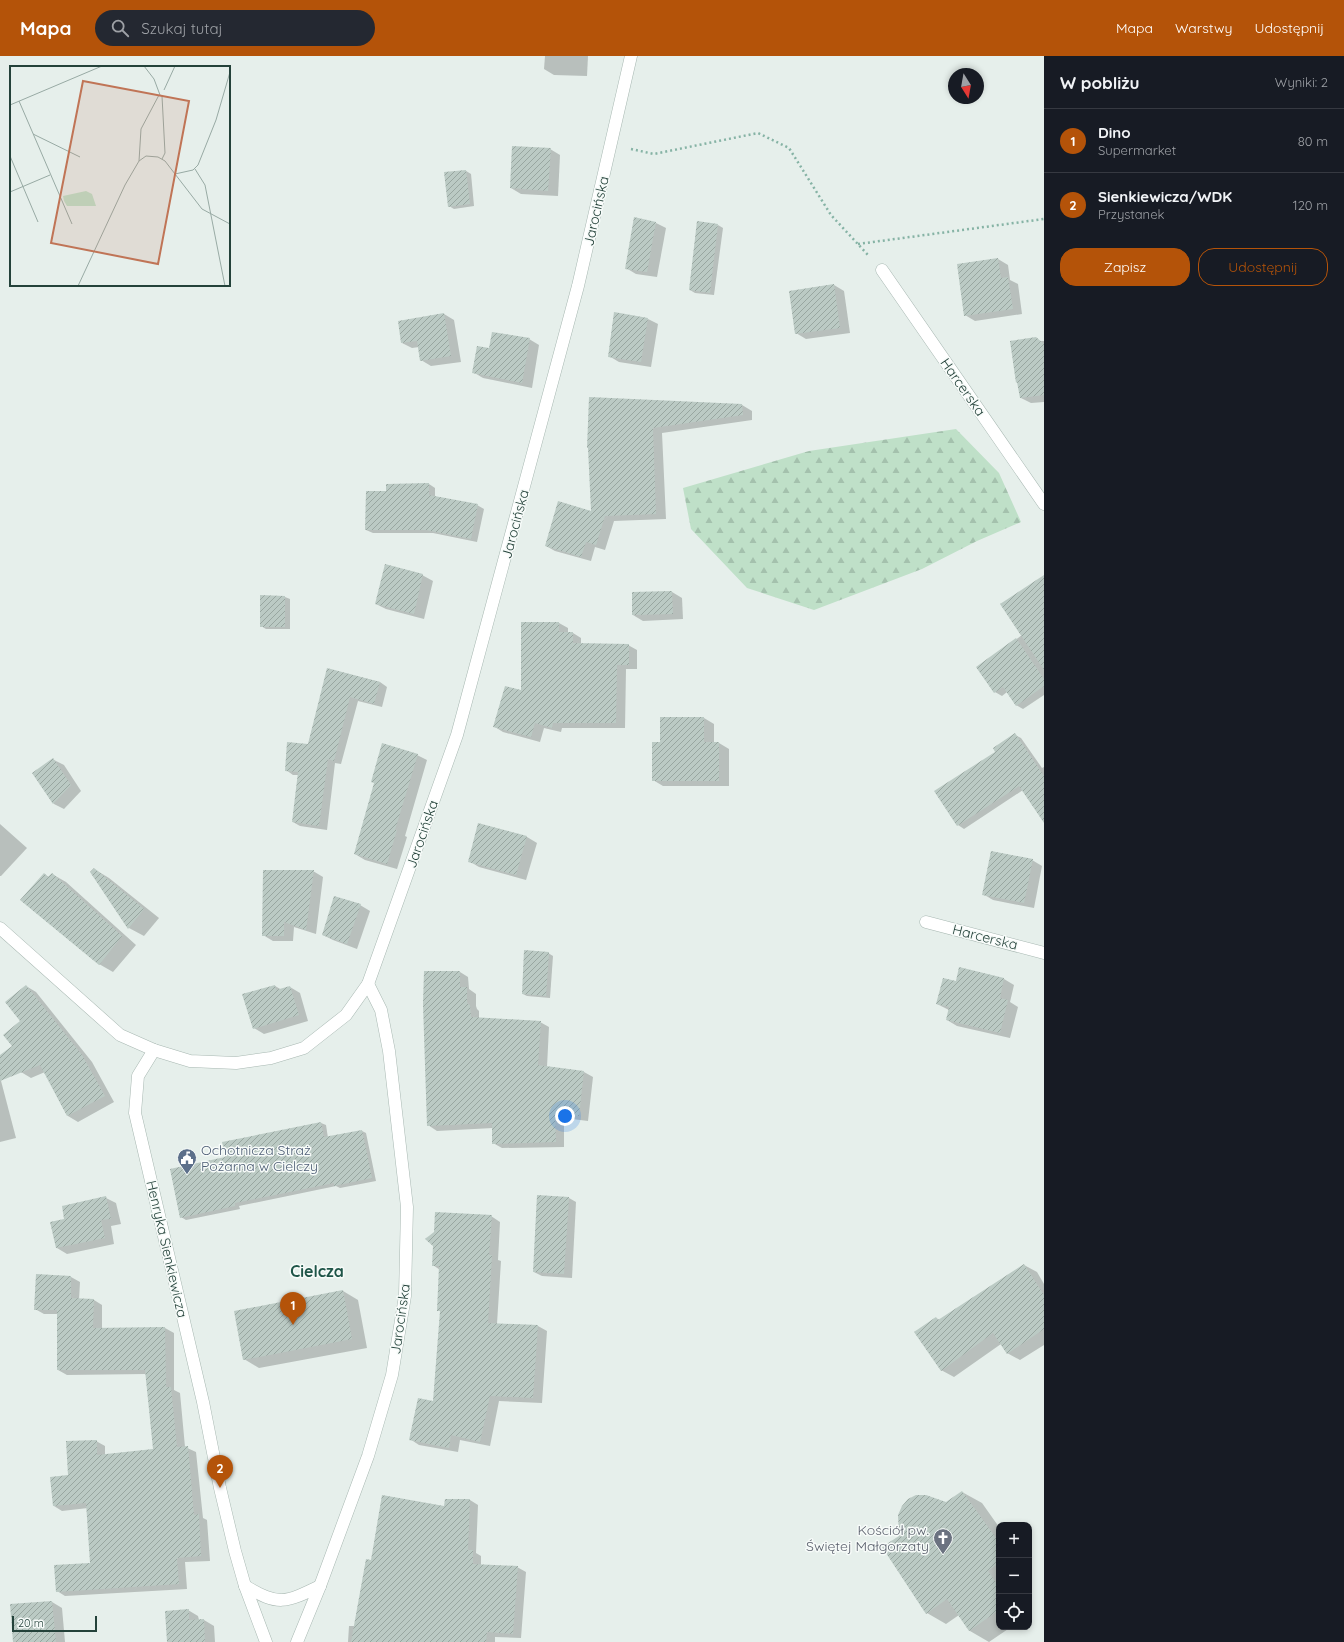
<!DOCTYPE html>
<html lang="pl">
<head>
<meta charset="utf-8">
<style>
	body { margin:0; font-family:Quicksand,sans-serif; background:#242831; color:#f1f3f6 }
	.controls { position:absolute; right:12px; bottom:12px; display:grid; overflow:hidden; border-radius:8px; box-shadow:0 2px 6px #0003 }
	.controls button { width:36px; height:36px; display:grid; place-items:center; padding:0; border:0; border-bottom:1px solid #363941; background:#171b24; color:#f1f3f6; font:20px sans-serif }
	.compass { position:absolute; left:948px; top:12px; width:36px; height:36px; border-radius:50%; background:#171b24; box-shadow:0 2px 6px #0003; rotate:169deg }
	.scale { position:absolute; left:12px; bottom:10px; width:85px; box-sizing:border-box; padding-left:4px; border:2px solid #24423a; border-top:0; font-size:11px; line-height:14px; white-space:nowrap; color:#24423a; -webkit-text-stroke:3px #f7fbf9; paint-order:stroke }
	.you { position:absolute; left:565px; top:1060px; width:14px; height:14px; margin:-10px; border:3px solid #fff; border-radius:50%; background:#1a73e8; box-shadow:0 0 0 6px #1a73e833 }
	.badge { display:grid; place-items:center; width:26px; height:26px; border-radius:50%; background:#b45309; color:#fff; font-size:13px; font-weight:700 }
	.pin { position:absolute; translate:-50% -33px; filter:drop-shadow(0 1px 2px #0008) }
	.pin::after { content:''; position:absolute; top:21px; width:14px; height:12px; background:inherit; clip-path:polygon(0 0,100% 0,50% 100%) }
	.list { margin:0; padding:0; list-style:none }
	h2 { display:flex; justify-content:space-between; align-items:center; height:52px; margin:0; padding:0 16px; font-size:17px }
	h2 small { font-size:13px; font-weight:400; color:#9ea1a6 }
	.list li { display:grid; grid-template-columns:26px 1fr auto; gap:12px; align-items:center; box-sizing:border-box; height:64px; padding:0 16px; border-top:1px solid #363941 }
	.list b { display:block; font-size:15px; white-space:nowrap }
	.list p { margin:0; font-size:13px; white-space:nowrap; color:#9ea1a6 }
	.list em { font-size:13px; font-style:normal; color:#9ea1a6 }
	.actions { display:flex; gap:8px; padding:12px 16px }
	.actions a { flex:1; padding:9px 0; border:1px solid #b45309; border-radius:16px; text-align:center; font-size:14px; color:#b45309 }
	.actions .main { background:#b45309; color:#fff }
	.icon { flex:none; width:22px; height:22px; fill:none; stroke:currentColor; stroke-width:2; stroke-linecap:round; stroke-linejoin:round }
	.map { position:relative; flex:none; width:1044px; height:1586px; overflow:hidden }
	header { display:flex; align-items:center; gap:24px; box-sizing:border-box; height:56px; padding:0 20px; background:#b45309; color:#fff }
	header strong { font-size:19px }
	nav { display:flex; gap:22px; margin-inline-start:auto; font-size:14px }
	.search { width:280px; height:36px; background:#242831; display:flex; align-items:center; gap:10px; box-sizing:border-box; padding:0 14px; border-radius:22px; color:#9ea1a6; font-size:15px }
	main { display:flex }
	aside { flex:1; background:#171b24 }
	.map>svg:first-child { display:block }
	.forest { fill:url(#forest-firs) }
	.shadow { fill:#0003 }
	.building { fill:url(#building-hatch) }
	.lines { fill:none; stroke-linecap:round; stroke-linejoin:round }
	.minor-casing { stroke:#a8b8b2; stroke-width:13 }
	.path { stroke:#86b3a5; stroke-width:2.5; stroke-dasharray:2 3; stroke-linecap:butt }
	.minor { stroke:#fff; stroke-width:12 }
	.labels { text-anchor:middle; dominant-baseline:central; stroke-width:3; stroke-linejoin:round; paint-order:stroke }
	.street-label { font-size:14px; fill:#24423a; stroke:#f7fbf9 }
	.service-label { font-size:14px; fill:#4e5e75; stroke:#f7fbf9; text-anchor:start }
	.worship-label { font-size:14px; fill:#5b616d; stroke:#f7fbf9; text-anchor:end }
	.quarter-label { font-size:16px; font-weight:bold; fill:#1f5548; stroke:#f7fbf9 }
	.inset-road { fill:none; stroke:#98aaa4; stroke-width:1 }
	.view { fill:#c07456; fill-opacity:0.15; stroke:#c07456; stroke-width:2 }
	.inset-edge { fill:none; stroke:#24423a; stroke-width:2 }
</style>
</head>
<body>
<header>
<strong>Mapa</strong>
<div class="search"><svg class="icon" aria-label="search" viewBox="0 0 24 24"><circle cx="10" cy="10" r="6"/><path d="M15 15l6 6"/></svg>Szukaj tutaj</div>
<nav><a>Mapa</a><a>Warstwy</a><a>Udostępnij</a></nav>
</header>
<main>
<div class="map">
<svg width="1044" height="1586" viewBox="0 0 1044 1586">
	<defs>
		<pattern id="forest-firs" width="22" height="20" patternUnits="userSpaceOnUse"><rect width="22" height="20" fill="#bfe0c8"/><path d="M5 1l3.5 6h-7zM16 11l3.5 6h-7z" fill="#a4c1ad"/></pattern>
		<pattern id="building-hatch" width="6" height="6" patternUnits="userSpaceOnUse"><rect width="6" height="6" fill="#bbcac4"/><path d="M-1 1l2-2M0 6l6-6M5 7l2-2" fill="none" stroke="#98a6a0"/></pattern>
	</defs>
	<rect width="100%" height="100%" fill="#e6efeb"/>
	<!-- forest -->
	<path class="forest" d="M 956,373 L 999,417 L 1021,466 L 977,485 L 922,513 L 814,554 L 747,532 L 691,473 L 683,432 L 809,395 Z"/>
	<!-- shadow -->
	<g class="shadow">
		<path d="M 545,0 L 588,0 L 587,20 L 554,19 L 544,13 Z"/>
		<path d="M 550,93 L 560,99 L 558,140 L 521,138 L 511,132 Z"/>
		<path d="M 466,115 L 471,118 L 474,150 L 454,153 L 449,150 Z"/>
		<path d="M 656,167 L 666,172 L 657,221 L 636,218 L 626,212 Z"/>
		<path d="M 718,169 L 723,172 L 714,239 L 695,237 L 690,234 Z"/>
		<path d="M 998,203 L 1008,209 L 1010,224 L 1018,228 L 1022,258 L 975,265 L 965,259 Z"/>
		<path d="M 834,229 L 844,235 L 850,277 L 806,283 L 796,277 Z"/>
		<path d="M 444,258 L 454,264 L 461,306 L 431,310 L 421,304 L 419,291 L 412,292 L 402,287 Z"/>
		<path d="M 648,263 L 658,268 L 651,311 L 619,306 L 609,300 Z"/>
		<path d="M 529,283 L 539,289 L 532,332 L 483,322 L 473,316 L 489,293 Z"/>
		<path d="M 1041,285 L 1044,285 L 1044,346 L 1031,347 L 1021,342 L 1018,327 L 1017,326 Z"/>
		<path d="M 590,342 L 742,349 L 752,355 L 752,364 L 662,377 L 666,463 L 614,465 L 605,494 L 595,491 L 591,505 L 555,495 L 546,490 L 592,456 Z"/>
		<path d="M 429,428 L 435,432 L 435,441 L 477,449 L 484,453 L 477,486 L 433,477 L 373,477 L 366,474 L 387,436 Z"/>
		<path d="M 422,519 L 433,525 L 424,563 L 386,553 L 376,548 Z"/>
		<path d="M 1044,527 L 1044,639 L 1023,653 L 1016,649 L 1007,636 L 1002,640 L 995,636 L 977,612 L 1022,579 Z"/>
		<path d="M 672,536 L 682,542 L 683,563 L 643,565 L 633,559 L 633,537 Z"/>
		<path d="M 261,540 L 285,541 L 290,543 L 290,573 L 266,573 L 261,570 Z"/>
		<path d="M 559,567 L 568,572 L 568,577 L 573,577 L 581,582 L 581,588 L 628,589 L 637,594 L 637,613 L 626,613 L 625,672 L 562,672 L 561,676 L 544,672 L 540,686 L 503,676 L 495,671 L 522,636 Z"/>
		<path d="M 328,613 L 380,626 L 387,631 L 382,651 L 358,645 L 341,708 L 335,707 L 327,774 L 300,770 L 293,766 L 299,719 L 293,719 L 286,714 L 308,689 Z"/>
		<path d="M 704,662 L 714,668 L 714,687 L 719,687 L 729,693 L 729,730 L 663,730 L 653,724 L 661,687 Z"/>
		<path d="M 1015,679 L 1021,682 L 1042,712 L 1044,711 L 1044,765 L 1023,734 L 964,773 L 958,769 L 997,696 Z"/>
		<path d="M 417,699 L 427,704 L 405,780 L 407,781 L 397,813 L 365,804 L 355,798 Z"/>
		<path d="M 54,704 L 64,709 L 81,735 L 64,753 L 54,748 L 34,717 Z"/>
		<path d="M 0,768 L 27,792 L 1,820 L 0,820 Z"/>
		<path d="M 479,769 L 527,781 L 537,787 L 526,824 L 479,811 L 469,805 Z"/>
		<path d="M 1032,804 L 1042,810 L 1034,852 L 993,844 L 983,838 Z"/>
		<path d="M 94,813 L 109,822 L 159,862 L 144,880 L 129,872 L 91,816 Z"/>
		<path d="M 313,815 L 323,821 L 316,878 L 294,871 L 293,885 L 273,885 L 263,879 Z"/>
		<path d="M 44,818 L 49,821 L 52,818 L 66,826 L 136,889 L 113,916 L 99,908 Z"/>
		<path d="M 360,849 L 370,855 L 357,893 L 333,884 L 323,879 Z"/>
		<path d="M 548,897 L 553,900 L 550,942 L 527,940 L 523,938 Z"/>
		<path d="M 960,912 L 1004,923 L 1014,929 L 1010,946 L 1018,951 L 1010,982 L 957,970 L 947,964 L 949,954 L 937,948 L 956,926 Z"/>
		<path d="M 460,916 L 468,921 L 469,933 L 476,938 L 476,950 L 477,953 L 479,955 L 479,962 L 540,966 L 549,971 L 547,1011 L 584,1016 L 593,1021 L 588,1065 L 564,1062 L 564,1091 L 502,1092 L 493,1087 L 493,1072 L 437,1075 L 428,1069 Z"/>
		<path d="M 26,930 L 36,936 L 92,1006 L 114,1046 L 78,1066 L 68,1060 L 45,1016 L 31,1022 L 21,1016 L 13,990 L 21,965 Z"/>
		<path d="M 275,930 L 282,934 L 290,931 L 300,937 L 308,965 L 264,978 L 254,972 Z"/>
		<path d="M 0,1021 L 16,1082 L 0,1086 Z"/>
		<path d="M 321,1067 L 326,1069 L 328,1082 L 362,1075 L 366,1077 L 376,1125 L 340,1132 L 336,1130 L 239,1150 L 240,1153 L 186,1164 L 181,1161 L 226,1102 Z"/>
		<path d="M 106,1142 L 116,1147 L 121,1168 L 111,1170 L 114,1188 L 67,1198 L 57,1192 L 66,1164 Z"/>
		<path d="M 569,1142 L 576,1146 L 572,1222 L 542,1220 L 534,1216 Z"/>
		<path d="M 491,1160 L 500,1166 L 498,1204 L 501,1205 L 497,1268 L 538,1270 L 547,1275 L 542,1347 L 499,1345 L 490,1390 L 460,1384 L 458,1396 L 419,1389 L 410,1383 L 434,1347 L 441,1256 L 438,1254 L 440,1214 L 433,1209 Z"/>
		<path d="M 1024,1209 L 1037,1216 L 1044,1228 L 1044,1289 L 1020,1304 L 1007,1297 L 1001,1288 L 954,1321 L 941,1314 L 936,1262 L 940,1264 Z"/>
		<path d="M 37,1219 L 71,1221 L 80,1226 L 79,1244 L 94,1244 L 102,1249 L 102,1272 L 165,1272 L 174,1277 L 174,1334 L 180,1337 L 185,1391 L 196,1396 L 203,1462 L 207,1464 L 210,1505 L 185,1506 L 187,1533 L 65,1540 L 57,1535 L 91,1508 L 88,1452 L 62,1455 L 54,1450 L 69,1420 L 96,1385 L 105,1390 L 105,1399 L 154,1394 L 146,1318 L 67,1319 L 58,1314 L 58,1258 L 44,1258 L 35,1253 Z"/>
		<path d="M 343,1235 L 358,1244 L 367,1292 L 259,1312 L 244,1303 Z"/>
		<path d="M 962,1436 L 982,1447 L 999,1471 L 999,1571 L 1011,1571 L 989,1586 L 970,1575 L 959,1559 L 946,1568 L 927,1557 L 900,1480 Z"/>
		<path d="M 470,1444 L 478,1449 L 476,1497 L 481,1500 L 481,1509 L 517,1511 L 526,1516 L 521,1582 L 495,1581 L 495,1586 L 348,1586 L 349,1570 L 355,1570 L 371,1505 L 445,1451 Z"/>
		<path d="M 52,1546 L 62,1552 L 65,1586 L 14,1586 Z"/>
		<path d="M 188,1554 L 198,1560 L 199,1564 L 204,1564 L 214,1570 L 215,1586 L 168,1586 Z"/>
	</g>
	<!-- building -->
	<g class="building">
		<path d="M 512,90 L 551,92 L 548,135 L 510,132 Z"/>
		<path d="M 466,114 L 470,148 L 448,151 L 444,116 Z"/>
		<path d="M 634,161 L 656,166 L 647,216 L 625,213 Z"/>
		<path d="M 697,165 L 718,168 L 710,237 L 689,234 Z"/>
		<path d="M 998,202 L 1001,222 L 1008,221 L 1013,253 L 964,260 L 957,208 Z"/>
		<path d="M 834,228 L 840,272 L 795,278 L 789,235 Z"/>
		<path d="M 614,256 L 648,262 L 641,306 L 608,301 Z"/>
		<path d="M 444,257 L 451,300 L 420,305 L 417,285 L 401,287 L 398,265 Z"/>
		<path d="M 492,276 L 530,282 L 522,327 L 472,317 L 477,290 L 489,292 Z"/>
		<path d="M 1036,281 L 1044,288 L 1044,339 L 1020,342 L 1017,326 L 1016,327 L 1010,285 Z"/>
		<path d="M 589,341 L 742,348 L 743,359 L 653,372 L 656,458 L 605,460 L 596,489 L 586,486 L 581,501 L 545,490 L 558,445 L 591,455 L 588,392 L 587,392 Z"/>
		<path d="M 429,427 L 429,439 L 478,448 L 471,483 L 426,474 L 365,474 L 366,435 L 386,435 L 386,428 Z"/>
		<path d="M 385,508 L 423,518 L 414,558 L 375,548 Z"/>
		<path d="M 1044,519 L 1044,614 L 1000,548 Z"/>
		<path d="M 672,535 L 673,558 L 632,559 L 632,536 Z"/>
		<path d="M 260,539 L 285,540 L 285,571 L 260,571 Z"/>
		<path d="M 521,566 L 559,566 L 559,576 L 573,576 L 573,587 L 629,588 L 629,609 L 617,609 L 616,667 L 553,667 L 552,672 L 535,667 L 531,681 L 493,671 L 505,630 L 521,634 Z"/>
		<path d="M 1016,582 L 1044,623 L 1044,630 L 1016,650 L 1003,631 L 994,637 L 976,611 Z"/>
		<path d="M 327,612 L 380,626 L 374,648 L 350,641 L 334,705 L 328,703 L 319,770 L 292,766 L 298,716 L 285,715 L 287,686 L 308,688 Z"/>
		<path d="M 660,661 L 704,661 L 704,686 L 719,686 L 719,725 L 652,725 L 652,686 L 660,686 Z"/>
		<path d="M 1015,677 L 1044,720 L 1044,767 L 1019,730 L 957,770 L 934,735 L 995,696 L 993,692 Z"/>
		<path d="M 382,687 L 418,698 L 395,774 L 397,774 L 387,808 L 354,798 L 374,727 L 371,726 Z"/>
		<path d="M 53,702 L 71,729 L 53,748 L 32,717 Z"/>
		<path d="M 478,767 L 527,780 L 516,819 L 468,806 Z"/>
		<path d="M 991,795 L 1033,803 L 1024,847 L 982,839 Z"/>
		<path d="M 94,812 L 144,853 L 128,873 L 90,816 Z"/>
		<path d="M 263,814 L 314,814 L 306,874 L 284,866 L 284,880 L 262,880 Z"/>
		<path d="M 44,817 L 48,821 L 52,817 L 122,880 L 99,909 L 20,844 Z"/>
		<path d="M 334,840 L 361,848 L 347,888 L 322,879 Z"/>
		<path d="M 524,894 L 549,896 L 546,940 L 522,938 Z"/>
		<path d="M 959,911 L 1004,922 L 1000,942 L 1008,944 L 1000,977 L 946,964 L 949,951 L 936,948 L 943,922 L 956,925 Z"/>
		<path d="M 424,915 L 460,915 L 460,931 L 467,931 L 467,945 L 468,948 L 470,949 L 471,961 L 541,965 L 538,1009 L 584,1015 L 579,1060 L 555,1058 L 556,1086 L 492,1088 L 492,1067 L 427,1070 L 423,948 Z"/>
		<path d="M 26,929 L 82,999 L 105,1040 L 67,1060 L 40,1009 L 0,1025 L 0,999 L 12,990 L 3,979 L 20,965 L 5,946 Z"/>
		<path d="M 275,929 L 276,934 L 290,930 L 299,959 L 253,973 L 242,938 Z"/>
		<path d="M 321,1066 L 324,1081 L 362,1074 L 372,1122 L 334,1130 L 334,1127 L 235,1147 L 235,1150 L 180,1162 L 170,1113 L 225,1101 L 222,1086 Z"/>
		<path d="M 537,1139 L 569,1141 L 564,1218 L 533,1216 Z"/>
		<path d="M 106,1140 L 111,1163 L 101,1164 L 105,1182 L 56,1192 L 50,1166 L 64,1163 L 62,1150 Z"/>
		<path d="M 435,1156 L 492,1159 L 489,1199 L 492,1199 L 488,1267 L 538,1269 L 533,1342 L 490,1340 L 480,1386 L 451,1379 L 449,1392 L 409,1384 L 418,1342 L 433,1345 L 440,1255 L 437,1255 L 439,1210 L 432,1210 L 433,1190 L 425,1183 L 434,1176 Z"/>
		<path d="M 1024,1208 L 1044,1239 L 1044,1273 L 1007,1298 L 993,1277 L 941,1315 L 914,1276 L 936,1261 L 938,1264 Z"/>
		<path d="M 36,1218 L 71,1220 L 71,1242 L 94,1243 L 93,1272 L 165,1271 L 166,1331 L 171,1331 L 177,1391 L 188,1390 L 194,1459 L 199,1458 L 201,1500 L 177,1502 L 179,1528 L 56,1536 L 54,1509 L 90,1507 L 86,1447 L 53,1450 L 50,1421 L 68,1419 L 66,1385 L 97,1384 L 97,1399 L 153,1393 L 145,1314 L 57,1314 L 57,1254 L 34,1254 Z"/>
		<path d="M 343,1234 L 352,1283 L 243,1304 L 234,1255 Z"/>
		<path d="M 962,1435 L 999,1486 L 999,1507 L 988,1515 L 999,1531 L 999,1554 L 969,1575 L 947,1543 L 926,1558 L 882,1491 L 899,1480 L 898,1459 L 902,1450 L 908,1443 L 916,1439 L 926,1439 L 946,1446 Z"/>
		<path d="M 382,1439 L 444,1450 L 445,1443 L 470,1443 L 468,1494 L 473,1494 L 473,1508 L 518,1510 L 513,1578 L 487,1576 L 486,1586 L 351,1586 L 366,1503 L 371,1504 Z"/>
		<path d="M 52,1545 L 56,1586 L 13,1586 L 10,1548 Z"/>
		<path d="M 189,1553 L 189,1564 L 204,1563 L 205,1586 L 167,1586 L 165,1555 Z"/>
	</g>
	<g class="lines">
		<!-- minor casing -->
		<g class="minor-casing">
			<g id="minor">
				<path d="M 882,214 L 1044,448"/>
				<path d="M 926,866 L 1044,897"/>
				<path d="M 0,872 L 120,979 L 154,994 L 190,1005 L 236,1007 L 271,1002 L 304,992 L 346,959 L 368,928 L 457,679 L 578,230 L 631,0"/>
				<path d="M 154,994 L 138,1020 L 135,1057 L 203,1346 L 220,1432 L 235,1495 L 245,1530 L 266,1586"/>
				<path d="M 245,1530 C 279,1550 285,1547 320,1530"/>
				<path d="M 297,1586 L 320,1530 L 368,1400 L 392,1319 L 405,1240 L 407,1151 L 389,995 L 381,954 L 368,928"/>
			</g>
		</g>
		<!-- path -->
		<g class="path">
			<path d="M 631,93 L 654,98 L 758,77 L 789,92 L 831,159 L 868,199"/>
			<path d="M 858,188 L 1044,163"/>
		</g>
		<!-- minor -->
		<use href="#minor" class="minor"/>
	</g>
	<!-- icons -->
	<defs>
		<g id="civic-pin" transform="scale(1)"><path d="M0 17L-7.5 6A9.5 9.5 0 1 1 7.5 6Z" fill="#5c6f8a" stroke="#f7fbf9"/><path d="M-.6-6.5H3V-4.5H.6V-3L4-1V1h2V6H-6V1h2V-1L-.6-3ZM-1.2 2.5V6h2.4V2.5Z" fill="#fff"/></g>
		<g id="church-pin" transform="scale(1)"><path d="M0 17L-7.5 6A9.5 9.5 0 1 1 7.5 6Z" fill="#6b7280" stroke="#f7fbf9"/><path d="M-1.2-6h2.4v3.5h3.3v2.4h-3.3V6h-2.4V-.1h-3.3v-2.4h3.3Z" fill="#fff"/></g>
	</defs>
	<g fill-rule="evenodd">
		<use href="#civic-pin" x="187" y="1102"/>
		<use href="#church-pin" x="943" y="1482"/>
	</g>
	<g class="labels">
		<!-- street labels -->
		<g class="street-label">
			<text transform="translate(596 155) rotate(-77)">Jarocińska</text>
			<text transform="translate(963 331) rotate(55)">Harcerska</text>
			<text transform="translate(515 468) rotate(-75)">Jarocińska</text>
			<text transform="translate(422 778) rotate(-71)">Jarocińska</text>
			<text transform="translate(985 881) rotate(14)">Harcerska</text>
			<text transform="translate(167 1193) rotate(77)">Henryka Sienkiewicza</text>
			<text transform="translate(400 1263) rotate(-82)">Jarocińska</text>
		</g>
		<!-- service labels -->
		<g class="service-label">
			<text x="201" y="1094">Ochotnicza Straż<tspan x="201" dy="16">Pożarna w Cielczy</tspan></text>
		</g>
		<!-- worship labels -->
		<g class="worship-label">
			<text x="929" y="1474">Kościół pw.<tspan x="929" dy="16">Świętej Małgorzaty</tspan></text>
		</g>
		<!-- quarter labels -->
		<g class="quarter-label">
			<text x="317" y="1215">Cielcza</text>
		</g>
	</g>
	<!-- overview -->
	<g transform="translate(10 10)">
		<rect width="220" height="220" fill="#e6efeb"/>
		<path d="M 76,125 L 82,128 L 86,140 L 57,140 L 54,135 L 53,130 Z" fill="#bfe0c8"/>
		<path class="inset-road" d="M 134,0 L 144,13 L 150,29M 154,24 L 165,0M 9,35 L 62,158M 0,39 L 92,0M 23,68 L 70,91M 0,90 L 28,156M 152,93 L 155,87 L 152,30M 129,95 L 131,63 L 149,29M 185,103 L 195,119 L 215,220M 165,108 L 183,104 L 188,99 L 206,54 L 220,6M 0,126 L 40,109M 68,220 L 115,119 L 129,95 L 136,90 L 148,91 L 155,95 L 192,143 L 220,158"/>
		<path class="view" d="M 73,15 L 179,35 L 148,198 L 41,177 Z"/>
		<rect width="220" height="220" class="inset-edge"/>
	</g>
</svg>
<div class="controls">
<button>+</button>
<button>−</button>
<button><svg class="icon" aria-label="locate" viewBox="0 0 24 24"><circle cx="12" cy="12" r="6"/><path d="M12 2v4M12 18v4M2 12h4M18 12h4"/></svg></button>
</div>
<svg class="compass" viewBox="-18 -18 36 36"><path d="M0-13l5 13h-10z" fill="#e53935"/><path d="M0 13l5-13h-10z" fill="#9ea1a6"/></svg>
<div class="scale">20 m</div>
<div class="you"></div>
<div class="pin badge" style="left:293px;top:1269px">1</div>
<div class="pin badge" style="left:220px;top:1432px">2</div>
</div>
<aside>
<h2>W pobliżu<small>Wyniki: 2</small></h2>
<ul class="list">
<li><span class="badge">1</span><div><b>Dino</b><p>Supermarket</p></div><em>80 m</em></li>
<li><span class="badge">2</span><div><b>Sienkiewicza/WDK</b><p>Przystanek</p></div><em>120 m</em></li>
</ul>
<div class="actions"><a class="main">Zapisz</a><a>Udostępnij</a></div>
</aside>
</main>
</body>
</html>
